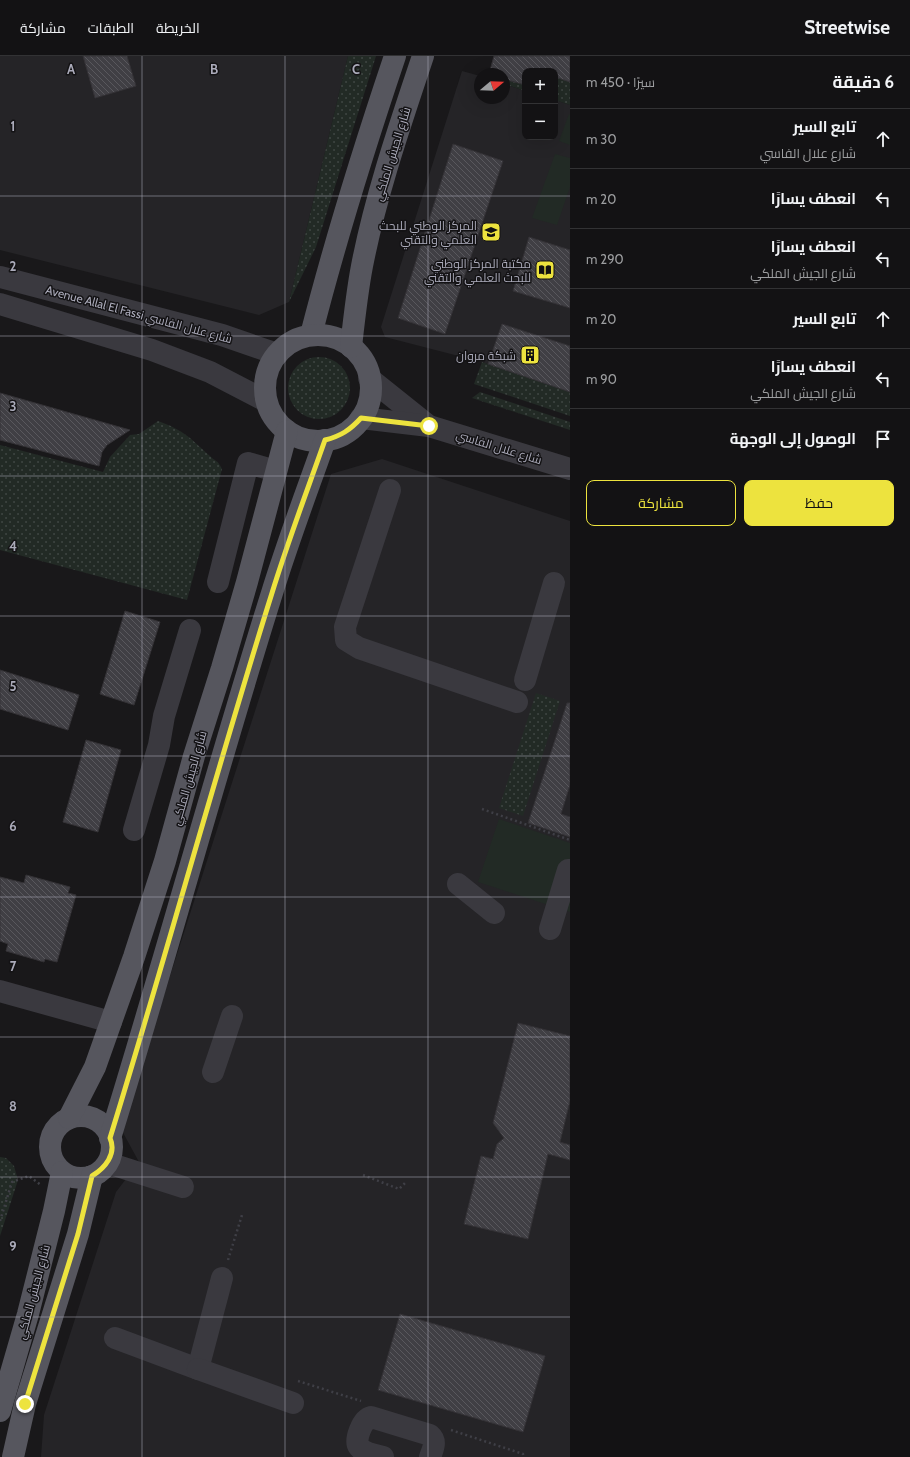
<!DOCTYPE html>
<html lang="ar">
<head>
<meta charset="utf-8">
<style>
	body { margin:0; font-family:Cabin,Cairo,sans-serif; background:#1c1b1d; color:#f1f3f6; direction:rtl }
	.controls { position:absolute; right:12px; top:12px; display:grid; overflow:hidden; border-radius:8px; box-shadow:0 4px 16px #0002 }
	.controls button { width:36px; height:36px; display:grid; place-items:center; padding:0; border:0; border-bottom:1px solid #323234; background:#131214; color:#f1f3f6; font:20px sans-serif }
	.compass { position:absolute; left:474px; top:12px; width:36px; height:36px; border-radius:50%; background:#131214; box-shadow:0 4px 16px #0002; rotate:71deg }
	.stop { position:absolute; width:12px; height:12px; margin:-9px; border:3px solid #ede33e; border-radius:50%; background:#fff }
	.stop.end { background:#ede33e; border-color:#fff; box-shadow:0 1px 4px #0008 }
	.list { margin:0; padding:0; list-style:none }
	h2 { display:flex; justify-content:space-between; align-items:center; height:52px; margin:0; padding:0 16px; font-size:17px }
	h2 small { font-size:13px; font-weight:400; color:#9d9ea0 }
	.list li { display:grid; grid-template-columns:26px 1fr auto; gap:12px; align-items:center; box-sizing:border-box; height:60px; padding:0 16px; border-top:1px solid #323234 }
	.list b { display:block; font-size:15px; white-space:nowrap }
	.list p { margin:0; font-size:13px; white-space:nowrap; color:#9d9ea0 }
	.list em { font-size:13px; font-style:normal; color:#9d9ea0 }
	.actions { display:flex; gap:8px; padding:12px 16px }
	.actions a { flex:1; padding:9px 0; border:1px solid #ede33e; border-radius:8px; text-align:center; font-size:14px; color:#ede33e }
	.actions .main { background:#ede33e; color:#111 }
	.icon { flex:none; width:22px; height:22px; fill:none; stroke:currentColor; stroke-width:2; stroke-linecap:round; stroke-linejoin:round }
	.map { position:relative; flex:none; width:570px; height:1401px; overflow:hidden; direction:ltr }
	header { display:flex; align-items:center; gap:24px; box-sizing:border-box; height:56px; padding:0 20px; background:#131214; border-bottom:1px solid #323234 }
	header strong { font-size:19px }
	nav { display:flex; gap:22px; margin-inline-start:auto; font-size:14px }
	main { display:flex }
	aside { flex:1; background:#131214 }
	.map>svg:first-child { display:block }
	.built { fill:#252427 }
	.grass { fill:url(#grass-dots) }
	.garden { fill:#222a25 }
	.building { fill:url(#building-back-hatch); stroke:#343236 }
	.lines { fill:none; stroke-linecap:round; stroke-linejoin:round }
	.path { stroke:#3f3f46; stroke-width:2.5; stroke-dasharray:2 3; stroke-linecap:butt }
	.minor { stroke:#3a393f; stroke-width:22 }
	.major { stroke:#56565e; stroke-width:22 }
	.route { stroke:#ede33e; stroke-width:5 }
	.grid { fill:none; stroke:#ababba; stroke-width:1; stroke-opacity:0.55 }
	.labels { text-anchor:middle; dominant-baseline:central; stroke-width:3; stroke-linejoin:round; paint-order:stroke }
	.street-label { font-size:12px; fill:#ababba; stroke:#141315 }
	.poi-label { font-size:12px; fill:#ababba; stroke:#141315; text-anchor:end }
	.grid-label { font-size:13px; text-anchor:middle; font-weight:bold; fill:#ababba; stroke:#141315; stroke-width:3; stroke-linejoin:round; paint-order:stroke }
</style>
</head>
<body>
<header>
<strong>Streetwise</strong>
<nav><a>الخريطة</a><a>الطبقات</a><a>مشاركة</a></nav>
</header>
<main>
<aside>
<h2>6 دقيقة<small>سيرًا · 450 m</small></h2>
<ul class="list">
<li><svg class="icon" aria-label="ahead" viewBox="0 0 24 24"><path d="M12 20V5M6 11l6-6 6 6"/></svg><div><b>تابع السير</b><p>شارع علال الفاسي</p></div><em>30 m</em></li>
<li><svg class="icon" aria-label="left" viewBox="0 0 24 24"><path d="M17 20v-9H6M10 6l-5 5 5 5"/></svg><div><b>انعطف يسارًا</b></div><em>20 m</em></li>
<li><svg class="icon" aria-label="left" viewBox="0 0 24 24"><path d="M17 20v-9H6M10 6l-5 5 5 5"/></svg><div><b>انعطف يسارًا</b><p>شارع الجيش الملكي</p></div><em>290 m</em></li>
<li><svg class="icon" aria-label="ahead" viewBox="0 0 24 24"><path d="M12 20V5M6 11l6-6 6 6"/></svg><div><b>تابع السير</b></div><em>20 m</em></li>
<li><svg class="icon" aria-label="left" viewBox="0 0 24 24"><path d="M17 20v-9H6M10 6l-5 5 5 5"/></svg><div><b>انعطف يسارًا</b><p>شارع الجيش الملكي</p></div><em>90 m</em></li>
<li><svg class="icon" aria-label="arrive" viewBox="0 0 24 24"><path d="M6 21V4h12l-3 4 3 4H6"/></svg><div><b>الوصول إلى الوجهة</b></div></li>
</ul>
<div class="actions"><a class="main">حفظ</a><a>مشاركة</a></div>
</aside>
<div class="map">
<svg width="570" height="1401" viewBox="0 0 570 1401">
	<defs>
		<pattern id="grass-dots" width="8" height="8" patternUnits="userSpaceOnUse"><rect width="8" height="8" fill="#222a25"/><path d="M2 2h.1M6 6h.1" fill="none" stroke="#3f4643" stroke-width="1.8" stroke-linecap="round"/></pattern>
		<pattern id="building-back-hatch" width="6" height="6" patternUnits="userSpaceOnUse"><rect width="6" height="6" fill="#403f44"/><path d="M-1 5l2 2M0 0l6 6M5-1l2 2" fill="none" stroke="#59585d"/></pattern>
	</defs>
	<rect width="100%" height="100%" fill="#19181a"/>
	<!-- built -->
	<g class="built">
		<path d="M 0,0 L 348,0 L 289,246 L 259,259 L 0,194 Z"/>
		<path d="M 462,15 L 480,20 L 480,42 L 504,42 L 504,28 L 525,35 L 525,81 L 555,81 L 555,44 L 570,49 L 570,336 L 482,306 L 385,281 L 381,271 Z"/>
		<path d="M 382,403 L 570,465 L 570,1401 L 41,1401 L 44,1359 L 116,1136 L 139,1106 L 121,1073 L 331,418 Z"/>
	</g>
	<!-- grass -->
	<g class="grass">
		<path d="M 348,0 L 376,0 L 316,191 L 289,246 Z"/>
		<path d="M 555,21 L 570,25 L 570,49 L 555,44 Z"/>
		<path d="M 504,23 L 525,29 L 525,35 L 504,28 Z"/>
		<circle cx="319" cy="332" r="31"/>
		<path d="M 482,306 L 570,336 L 570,360 L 474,328 Z"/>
		<path d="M 480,336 L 570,366 L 570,374 L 472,342 Z"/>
		<path d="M 158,365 C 184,374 191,383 210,400 C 217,407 217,403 222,413 L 187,544 L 0,494 L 0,389 L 103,416 L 110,401 L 130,379 L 139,378 Z"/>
		<path d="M 536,637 L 560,645 L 523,760 L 499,752 Z"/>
		<path d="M 0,1101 L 6,1102 L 14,1110 L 18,1124 L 0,1180 Z"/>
	</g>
	<!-- garden -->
	<g class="garden">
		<path d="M 569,58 L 570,59 L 570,89 L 559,85 Z"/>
		<path d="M 555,98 L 570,102 L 570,131 L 557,169 L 532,162 Z"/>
		<path d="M 499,763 L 570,787 L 570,856 L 478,826 Z"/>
	</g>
	<!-- building -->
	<g class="building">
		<path d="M 83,0 L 127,0 L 136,30 L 95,42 Z"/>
		<path d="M 494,0 L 570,0 L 570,26 L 555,21 L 555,15 L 525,15 L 525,29 L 504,23 L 504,18 L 489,18 Z"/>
		<path d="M 453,88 L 503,105 L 445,278 L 398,262 Z"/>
		<path d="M 529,181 L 570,194 L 570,252 L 513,235 Z"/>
		<path d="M 502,268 L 570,290 L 570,336 L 488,308 Z"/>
		<path d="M 0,337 L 130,374 L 107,389 L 102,396 L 99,410 L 0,384 Z"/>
		<path d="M 125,555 L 160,566 L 134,649 L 100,638 Z"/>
		<path d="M 0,614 L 79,639 L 68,674 L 0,653 Z"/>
		<path d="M 567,647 L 570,647 L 570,729 L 561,758 L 570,761 L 570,781 L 528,767 Z"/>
		<path d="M 86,684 L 121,694 L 98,776 L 63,766 Z"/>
		<path d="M 26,819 L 70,831 L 68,837 L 76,839 L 57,906 L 45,903 L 44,906 L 6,895 L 8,888 L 0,885 L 0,821 L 24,827 Z"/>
		<path d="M 518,967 L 570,980 L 570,1045 L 560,1086 L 570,1089 L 570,1104 L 548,1098 L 528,1183 L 464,1168 L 481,1100 L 493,1103 L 497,1088 L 504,1082 L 493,1067 Z"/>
		<path d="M 400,1258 L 545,1300 L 523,1376 L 378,1334 Z"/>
	</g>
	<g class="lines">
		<!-- path -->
		<g class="path">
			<path d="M 482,753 L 570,784"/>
			<path d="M 363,1119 L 399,1133 L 406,1126"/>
			<path d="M 0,1165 L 12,1126 L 29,1120 L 41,1129"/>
			<path d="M 228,1204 L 242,1159"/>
			<path d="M 298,1325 L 361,1345"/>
			<path d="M 451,1374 L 523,1398 L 523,1401"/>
		</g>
		<!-- minor -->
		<g class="minor">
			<path d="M 0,221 L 222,279 L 277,298"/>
			<path d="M 0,248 L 152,294 L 210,316 L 266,345"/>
			<path d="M 369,322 L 429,370"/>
			<path d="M 361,362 L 429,370 L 570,413"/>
			<path d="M 390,434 L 345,571 L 346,584 L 359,592 L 517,646"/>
			<path d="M 218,526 L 248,407 L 276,415"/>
			<path d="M 525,624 L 554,527"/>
			<path d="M 134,774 L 159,689 L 164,660 L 190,574"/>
			<path d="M 458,828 L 494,857"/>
			<path d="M 550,873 L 568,814 L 570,814"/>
			<path d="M 0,935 L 111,966"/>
			<path d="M 213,1016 L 232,960"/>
			<path d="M 108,1107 L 183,1131"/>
			<path d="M 115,1282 L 198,1313 L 222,1222"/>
			<path d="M 198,1313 L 293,1347"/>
			<path d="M 383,1401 C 375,1399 364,1397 359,1391 C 354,1385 362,1363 371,1361 L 430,1379 C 437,1385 433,1393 430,1401"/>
		</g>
		<!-- major -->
		<g class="major">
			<path d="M 311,279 C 335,185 364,92 395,0"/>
			<circle cx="318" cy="332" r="53"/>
			<path d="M 351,291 C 354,264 357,236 362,210 C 376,138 400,69 423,0"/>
			<circle cx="81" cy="1091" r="31"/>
			<path d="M 69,1062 L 95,1011 L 134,901 L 165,805 L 194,700 L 222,612 L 247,526 L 287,375"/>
			<path d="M 110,1082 C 166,901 215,718 272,537 C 288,485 307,435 325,384"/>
			<path d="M 0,1355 L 28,1258 L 54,1155 L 62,1116"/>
			<path d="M 13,1401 L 25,1348 L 78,1178 L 92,1120"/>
		</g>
	</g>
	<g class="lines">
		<!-- route -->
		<path class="route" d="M 25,1348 L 78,1178 L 92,1120 C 105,1112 117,1098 110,1082 C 166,901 215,718 272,537 C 288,485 307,435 325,384 C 341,380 350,374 361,362 L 429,370"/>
	</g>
	<!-- grid -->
	<path class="grid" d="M 142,0 L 142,1401M 285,0 L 285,1401M 428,0 L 428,1401M 0,140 L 570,140M 0,280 L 570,280M 0,420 L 570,420M 0,560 L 570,560M 0,700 L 570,700M 0,841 L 570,841M 0,981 L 570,981M 0,1121 L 570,1121M 0,1261 L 570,1261"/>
	<!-- icons -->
	<defs>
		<g id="university-square" transform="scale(1)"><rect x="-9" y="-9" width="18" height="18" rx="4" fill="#ede33e" stroke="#141315"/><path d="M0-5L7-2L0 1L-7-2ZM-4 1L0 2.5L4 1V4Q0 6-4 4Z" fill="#111"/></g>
		<g id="library-square" transform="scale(1)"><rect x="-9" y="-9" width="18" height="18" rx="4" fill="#ede33e" stroke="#141315"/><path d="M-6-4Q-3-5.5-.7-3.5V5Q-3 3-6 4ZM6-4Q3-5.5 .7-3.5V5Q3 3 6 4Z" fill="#111"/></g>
		<g id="building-square" transform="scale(1)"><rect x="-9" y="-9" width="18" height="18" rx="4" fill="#ede33e" stroke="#141315"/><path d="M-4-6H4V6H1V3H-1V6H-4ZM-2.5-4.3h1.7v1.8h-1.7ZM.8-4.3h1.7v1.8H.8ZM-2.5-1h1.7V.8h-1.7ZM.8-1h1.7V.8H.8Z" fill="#111"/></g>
	</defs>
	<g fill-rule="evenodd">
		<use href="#university-square" x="491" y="176"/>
		<use href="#library-square" x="545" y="214"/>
		<use href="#building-square" x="530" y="299"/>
	</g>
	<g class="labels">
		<!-- street labels -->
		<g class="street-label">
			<text transform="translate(392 98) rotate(-73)">شارع الجيش الملكي</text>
			<text transform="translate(139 258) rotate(15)">Avenue Allal El Fassi شارع علال الفاسي</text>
			<text transform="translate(499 391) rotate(17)">شارع علال الفاسي</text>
			<text transform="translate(189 722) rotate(-74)">شارع الجيش الملكي</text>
			<text transform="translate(33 1236) rotate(-75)">شارع الجيش الملكي</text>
		</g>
		<!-- poi labels -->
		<g class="poi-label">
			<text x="477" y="169">المركز الوطني للبحث<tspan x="477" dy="14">العلمي والتقني</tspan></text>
			<text x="531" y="207">مكتبة المركز الوطني<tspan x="531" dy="14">للبحث العلمي والتقني</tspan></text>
			<text x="516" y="299">شبكة مروان</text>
		</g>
	</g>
	<g class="grid-label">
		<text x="71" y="18">A</text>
		<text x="214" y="18">B</text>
		<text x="356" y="18">C</text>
		<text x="13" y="75">1</text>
		<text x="13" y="215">2</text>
		<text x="13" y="355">3</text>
		<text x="13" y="495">4</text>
		<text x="13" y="635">5</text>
		<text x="13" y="775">6</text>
		<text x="13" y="915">7</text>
		<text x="13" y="1055">8</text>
		<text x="13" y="1195">9</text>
	</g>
</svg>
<div class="controls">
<button>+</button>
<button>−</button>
</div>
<svg class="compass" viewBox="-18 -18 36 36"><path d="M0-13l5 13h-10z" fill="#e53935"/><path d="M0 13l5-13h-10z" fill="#9d9ea0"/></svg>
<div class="stop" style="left:429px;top:370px"></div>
<div class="stop end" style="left:25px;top:1348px"></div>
</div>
</main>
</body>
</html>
